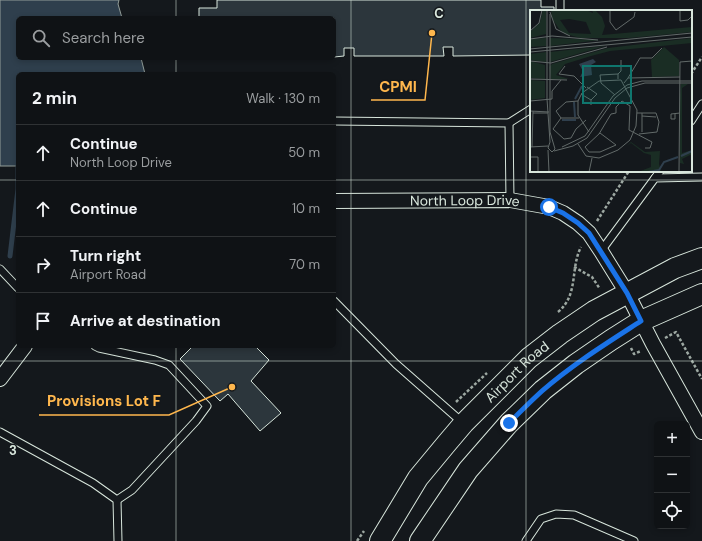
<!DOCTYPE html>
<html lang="en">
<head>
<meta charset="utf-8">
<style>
	body { margin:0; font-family:"DM Sans",sans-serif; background:#181b1e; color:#f1f3f6 }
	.controls { position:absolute; right:12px; bottom:12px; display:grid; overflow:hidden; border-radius:6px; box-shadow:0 2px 6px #0003 }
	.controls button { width:36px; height:36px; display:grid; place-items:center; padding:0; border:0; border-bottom:1px solid #2f3234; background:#0f1215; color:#f1f3f6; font:20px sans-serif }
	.stop { position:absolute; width:12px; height:12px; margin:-9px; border:3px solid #1a73e8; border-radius:50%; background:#fff }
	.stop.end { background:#1a73e8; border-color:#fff; box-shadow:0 1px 4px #0008 }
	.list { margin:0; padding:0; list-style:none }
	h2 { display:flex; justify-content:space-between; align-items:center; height:52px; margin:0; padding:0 16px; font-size:17px }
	h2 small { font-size:13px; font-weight:400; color:#9b9ea0 }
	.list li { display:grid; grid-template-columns:26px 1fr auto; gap:12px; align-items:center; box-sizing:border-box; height:56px; padding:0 16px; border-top:1px solid #2f3234 }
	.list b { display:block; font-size:15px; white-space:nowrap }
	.list p { margin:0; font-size:13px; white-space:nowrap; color:#9b9ea0 }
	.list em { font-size:13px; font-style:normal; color:#9b9ea0 }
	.icon { flex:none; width:22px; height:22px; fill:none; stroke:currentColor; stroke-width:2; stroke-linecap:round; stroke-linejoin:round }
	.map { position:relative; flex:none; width:702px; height:541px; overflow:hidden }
	.search { position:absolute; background:#0f1215; box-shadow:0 2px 6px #0003; left:16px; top:16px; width:320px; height:44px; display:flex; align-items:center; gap:10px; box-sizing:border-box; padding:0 14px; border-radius:6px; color:#9b9ea0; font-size:15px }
	.panel { position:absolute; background:#0f1215; box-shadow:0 2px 6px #0003; left:16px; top:72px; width:320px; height:276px; border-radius:6px }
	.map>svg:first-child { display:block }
	.water { fill:#2f3f4d; stroke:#939e99 }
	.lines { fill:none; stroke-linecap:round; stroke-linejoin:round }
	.stream { stroke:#2f3f4d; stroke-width:5 }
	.building { fill:#2c363c; stroke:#d8e6dc }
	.lane-casing { stroke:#d8e6dc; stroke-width:9 }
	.street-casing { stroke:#d8e6dc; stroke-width:16 }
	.secondary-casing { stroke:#d8e6dc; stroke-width:22 }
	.path { stroke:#9da8a2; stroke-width:2.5; stroke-dasharray:3 2; stroke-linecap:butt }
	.lane { stroke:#14181c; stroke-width:7 }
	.street { stroke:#14181c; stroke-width:14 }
	.secondary { stroke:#14181c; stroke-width:20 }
	.route { stroke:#1a73e8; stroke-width:5 }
	.grid { fill:none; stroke:#d8e6dc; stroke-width:1; stroke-opacity:0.55 }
	.labels { text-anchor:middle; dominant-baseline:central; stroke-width:3; stroke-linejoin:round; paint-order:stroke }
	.street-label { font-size:14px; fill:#d8e6dc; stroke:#14181c }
	.inset-river { fill:none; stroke:#2f3f4d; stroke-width:2 }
	.inset-road { fill:none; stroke:#626a69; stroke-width:1 }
	.view { fill:#0f766e; fill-opacity:0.15; stroke:#0f766e; stroke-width:2 }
	.inset-edge { fill:none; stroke:#d8e6dc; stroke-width:2 }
	.grid-label { font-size:13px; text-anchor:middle; font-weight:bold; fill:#d8e6dc; stroke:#14181c; stroke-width:3; stroke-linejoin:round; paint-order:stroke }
	.leader { fill:none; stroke:#ffb74d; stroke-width:1.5 }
	.callout-dot { fill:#ffb74d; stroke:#14181c; stroke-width:1.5 }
	.callout-label { font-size:15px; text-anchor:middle; font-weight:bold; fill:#ffb74d; stroke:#14181c; stroke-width:3; stroke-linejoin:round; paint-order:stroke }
</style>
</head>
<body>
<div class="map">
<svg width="702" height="541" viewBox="0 0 702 541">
	<rect width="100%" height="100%" fill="#14181c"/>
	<!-- water -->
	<path class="water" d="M 0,0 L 119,0 L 118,4 L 122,18 L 18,18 L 18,58 L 141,58 L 145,74 L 18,74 L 18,166 L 0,166 Z"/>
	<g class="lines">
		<!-- stream -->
		<path class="stream" d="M 10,256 L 18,189 L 18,166"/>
	</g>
	<!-- building -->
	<g class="building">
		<path d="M 217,0 L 541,0 L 541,7 L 554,7 L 554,11 L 531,11 L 531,55 L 453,56 L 453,47 L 443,47 L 444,56 L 354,56 L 354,48 L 344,48 L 344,56 L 334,57 L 334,18 L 199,18 L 199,8 L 217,8 Z"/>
		<path d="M 193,346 L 255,346 L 269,360 L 251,381 L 281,413 L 260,431 L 228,394 L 220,401 L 180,359 Z"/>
	</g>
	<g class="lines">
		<!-- lane casing -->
		<g class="lane-casing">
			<g id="lane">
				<path d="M 560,0 L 560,11"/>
				<path d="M 334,121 L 509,123 L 510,200"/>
				<path d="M 691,121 L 702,104"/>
				<path d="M 509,123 L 531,109"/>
				<path d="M 655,178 L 660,171"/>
				<path d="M 601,251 L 655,178 L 702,177"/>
				<path d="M 0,269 L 18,288"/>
				<path d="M 334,301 L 396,364 L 463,423"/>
				<path d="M 95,346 L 99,348 L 155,360 L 169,365 L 207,406 L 196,421 L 132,490 L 117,500"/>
				<path d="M 0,432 L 93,483 L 117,500 L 118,541"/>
				<path d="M 526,541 L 541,519 L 556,514 L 574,515 L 634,541"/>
			</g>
		</g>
		<!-- street casing -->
		<g class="street-casing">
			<g id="street">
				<path id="s1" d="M 334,201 L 510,200 L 549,207 L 563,213 L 578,223 L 589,233 L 601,251 L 627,293 L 653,344 L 702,432"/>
				<path d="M 0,379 L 25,346"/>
			</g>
		</g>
		<!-- secondary casing -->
		<g class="secondary-casing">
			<g id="secondary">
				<path id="s2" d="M 380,541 L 418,478 L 447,443 L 464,423 L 529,358 L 560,334 L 594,311 L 675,268 L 702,258"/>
				<path d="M 420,541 L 468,470 L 509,423 L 543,390 L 576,364 L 611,340 L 641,321 L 702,294"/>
			</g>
		</g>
		<!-- path -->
		<g class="path">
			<path d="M 691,74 L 702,57"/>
			<path d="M 597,221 L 629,171"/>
			<path d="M 574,267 L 592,277 L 600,289"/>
			<path d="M 558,312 C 579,295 570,268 581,247"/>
			<path d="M 665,338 L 676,332 L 702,379"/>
			<path d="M 631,348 L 634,354 L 641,351"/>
			<path d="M 456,402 L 487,373"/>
			<path d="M 357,541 L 364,531"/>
		</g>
		<!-- lane -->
		<use href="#lane" class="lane"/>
		<!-- street -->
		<use href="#street" class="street"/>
		<!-- secondary -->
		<use href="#secondary" class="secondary"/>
	</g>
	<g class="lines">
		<!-- route -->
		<path class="route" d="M 509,423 C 520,412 531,401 542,391 C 573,364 607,343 641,321 L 627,293 L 589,233 L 578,223 L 563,213 L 549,207"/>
	</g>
	<!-- grid -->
	<path class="grid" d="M 176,0 L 176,18M 351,0 L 351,541M 526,0 L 526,541M 176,58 L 176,74M 0,180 L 18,180M 334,180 L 702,180M 176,346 L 176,541M 0,361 L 702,361"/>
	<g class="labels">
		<!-- street labels -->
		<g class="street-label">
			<text stroke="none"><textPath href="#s1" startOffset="131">North Loop Drive</textPath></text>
			<text stroke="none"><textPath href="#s2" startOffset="219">Airport Road</textPath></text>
		</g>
	</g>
	<!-- overview -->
	<g transform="translate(530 10)">
		<rect width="162" height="162" fill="#14181c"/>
		<path d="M 13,0 L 16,0 L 16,24 L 0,28 L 0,22 L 10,12 ZM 21,0 L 56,0 L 63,3 L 62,0 L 65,0 L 72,7 L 75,16 L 72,25 L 162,17 L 162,22 L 99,28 L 51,28 L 35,24 L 29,19 L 22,8 ZM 39,9 L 56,12 L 61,24 L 39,23 L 30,10 ZM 16,28 L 16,36 L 0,37 L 0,29 ZM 20,28 L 71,30 L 20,36 ZM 162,28 L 162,33 L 80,41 L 61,46 L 35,54 L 26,65 L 39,69 L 21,69 L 19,57 L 22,54 L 78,38 ZM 75,36 L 20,52 L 20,42 ZM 134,37 L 149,50 L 149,66 L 122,67 L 121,50 ZM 16,42 L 16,52 L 0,50 L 0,44 ZM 0,51 L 15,55 L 15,69 L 0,68 ZM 0,70 L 15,71 L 15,88 L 0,90 ZM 158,74 L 152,78 L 152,143 L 162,140 L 162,144 L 152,149 L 154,154 L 150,153 L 150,85 L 151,74 ZM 101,132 L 115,142 L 130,141 L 129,154 L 131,162 L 108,162 L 121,157 L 121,145 L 114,143 L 101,133 L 97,136 Z" fill="#1a2d24" fill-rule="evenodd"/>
		<path d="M 63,49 L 66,52 L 61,55 L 62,65 L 50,67 L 53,61 L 49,54 Z" fill="#2f3f4d"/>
		<path class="inset-river" d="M 45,89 L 52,76M 44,92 L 45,107M 32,110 L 46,110M 151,146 L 162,141M 118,162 L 129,160 L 134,152 L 148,147"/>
		<path class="inset-road" d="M 17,0 L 17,89 L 20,132 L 18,138 L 22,142 L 25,139 L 20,122 L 20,4M 80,0 L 80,12 L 86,20 L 104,7 L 105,2M 150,0 L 150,11 L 158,10 L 162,6M 20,2 L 26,19 L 40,26M 0,21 L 9,13 L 12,0M 0,29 L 22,26 L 68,30M 0,39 L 162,23M 0,42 L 162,27M 0,51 L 21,53 L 77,37M 35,56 L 29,64 L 44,66 L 56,78M 88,64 L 91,61 L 91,50M 98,68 L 110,48 L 122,48 L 132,38M 0,69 L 37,70M 94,73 L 98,68 L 150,67M 57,77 L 67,84 L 61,90M 22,81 L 31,70M 51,84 L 61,90 L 61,95M 85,85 L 71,73 L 70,65 L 88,64 L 88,69M 0,91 L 22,89 L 22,81M 48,91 L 36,92 L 26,101 L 31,108 L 49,108M 0,101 L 19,102M 3,103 L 18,103M 107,103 L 126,103 L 129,112 L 127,122 L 109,124M 145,104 L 145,109 L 141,109 L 141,104 L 150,103M 112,106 L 126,107M 31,108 L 23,119 L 34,129 L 41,128 L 46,119 L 56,110M 112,122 L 112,103M 70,123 L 86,135 L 70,142 L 59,142 L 55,137 ZM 69,124 L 81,104 L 86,103 L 86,97 L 92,91 L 100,96 L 99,120 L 122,132 L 120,138 L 115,138M 48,134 L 56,146 L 69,148 L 88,140 L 100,130 L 106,116 L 107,100 L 91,70 L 69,71 L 52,83 L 48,91 L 48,105 L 59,122M 0,137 L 18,136M 2,137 L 3,101M 32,137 L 55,126 L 83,86 L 97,75 L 112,71 L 162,71M 18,140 L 19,162M 24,141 L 43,136 L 57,128 L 85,88 L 97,78 L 115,73 L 162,73M 0,147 L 8,147 L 8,162M 59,162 L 62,148M 149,162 L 150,52 L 162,51"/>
		<path class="view" d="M 53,56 L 101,56 L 101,93 L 53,93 Z"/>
		<rect width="162" height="162" class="inset-edge"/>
	</g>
	<g class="grid-label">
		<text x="439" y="18">C</text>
		<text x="13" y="455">3</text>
	</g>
	<!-- callouts -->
	<path class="leader" d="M432 33L425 100H371M232 387L169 415H39"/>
	<g class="callout-dot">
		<circle cx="432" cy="33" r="4"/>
		<circle cx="232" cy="387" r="4"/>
	</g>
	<g class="callout-label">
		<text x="398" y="92">CPMI</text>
		<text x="104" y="406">Provisions Lot F</text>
	</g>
</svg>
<div class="controls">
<button>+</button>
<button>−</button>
<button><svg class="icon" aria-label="locate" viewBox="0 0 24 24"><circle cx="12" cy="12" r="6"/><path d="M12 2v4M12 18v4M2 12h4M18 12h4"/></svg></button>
</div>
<div class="stop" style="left:549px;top:207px"></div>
<div class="stop end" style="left:509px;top:423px"></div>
<div class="search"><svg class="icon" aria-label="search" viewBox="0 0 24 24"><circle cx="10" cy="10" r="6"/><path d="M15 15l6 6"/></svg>Search here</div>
<section class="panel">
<h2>2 min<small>Walk · 130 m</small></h2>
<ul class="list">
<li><svg class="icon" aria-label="ahead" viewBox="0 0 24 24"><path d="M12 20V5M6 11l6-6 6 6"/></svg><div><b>Continue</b><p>North Loop Drive</p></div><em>50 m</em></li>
<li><svg class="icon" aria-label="ahead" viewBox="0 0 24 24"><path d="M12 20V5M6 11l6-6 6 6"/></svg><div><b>Continue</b></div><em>10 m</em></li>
<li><svg class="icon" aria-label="right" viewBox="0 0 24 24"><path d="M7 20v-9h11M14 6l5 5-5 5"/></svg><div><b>Turn right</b><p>Airport Road</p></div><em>70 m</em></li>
<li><svg class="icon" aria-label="arrive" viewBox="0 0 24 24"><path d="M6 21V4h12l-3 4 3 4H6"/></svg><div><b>Arrive at destination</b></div></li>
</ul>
</section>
</div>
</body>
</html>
